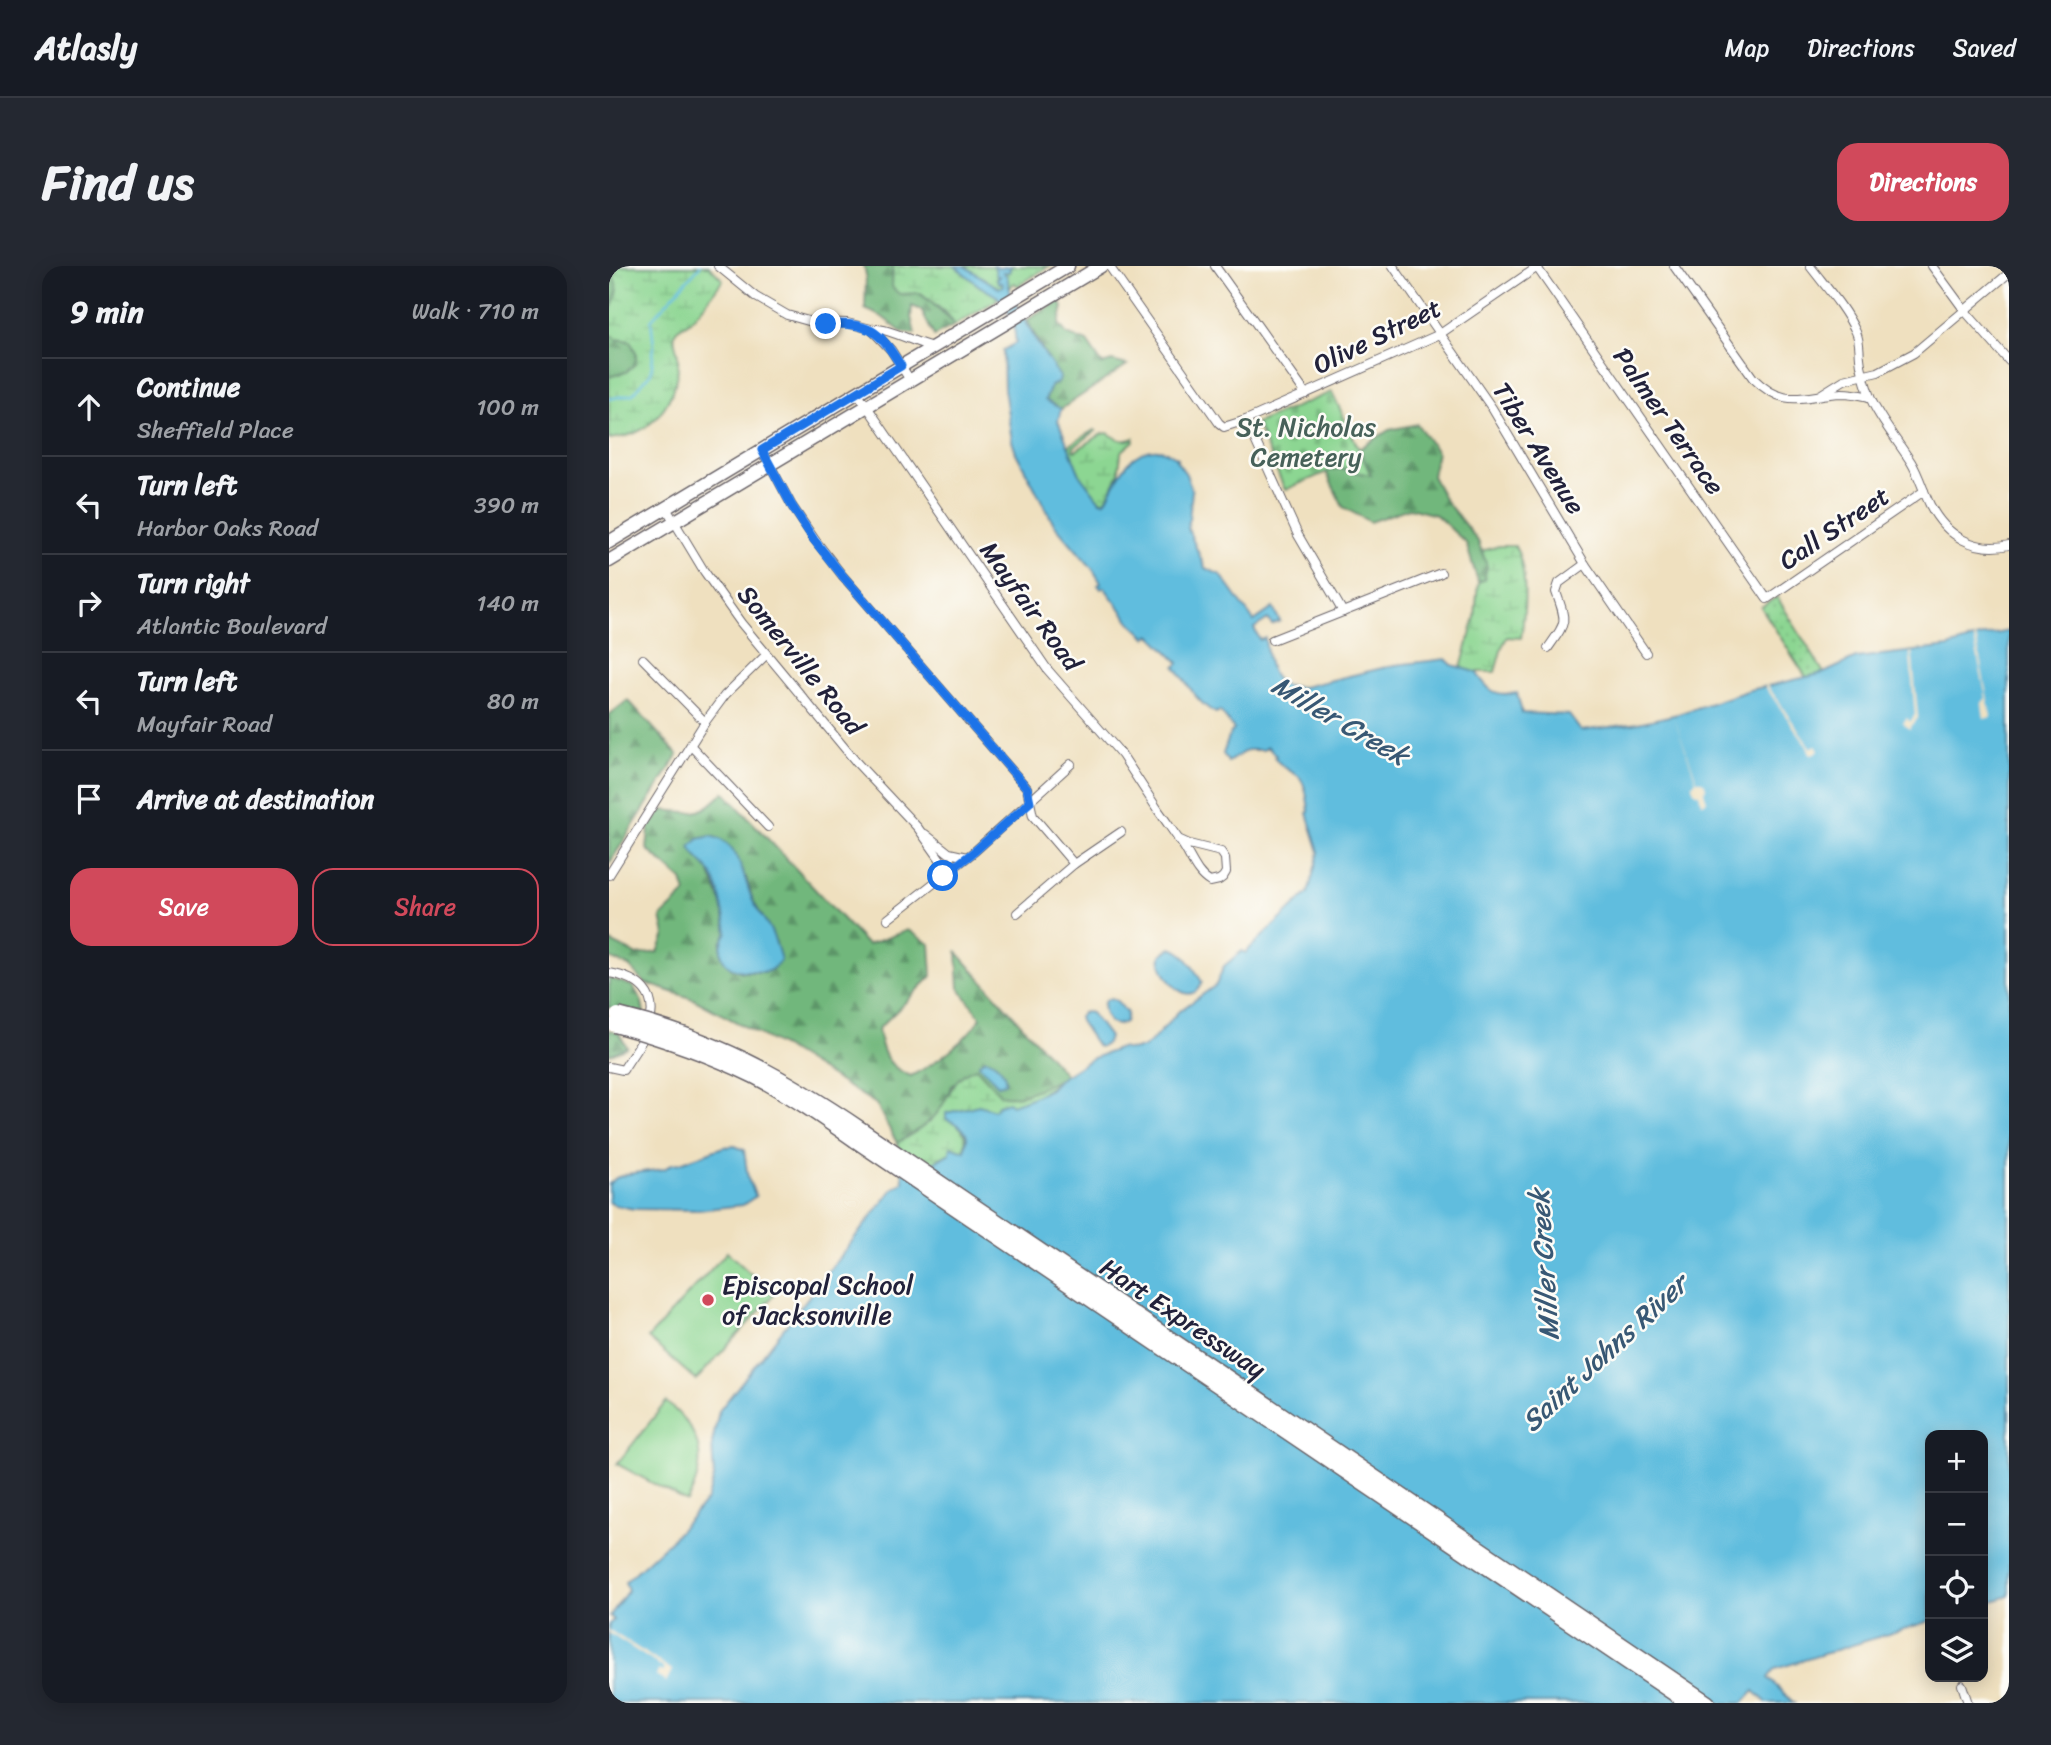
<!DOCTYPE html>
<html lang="en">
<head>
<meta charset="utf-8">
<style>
	body { margin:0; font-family:Sriracha,sans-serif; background:#242831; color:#f1f3f6 }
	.controls { position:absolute; right:21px; bottom:21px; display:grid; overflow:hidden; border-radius:14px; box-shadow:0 4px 18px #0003 }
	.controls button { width:63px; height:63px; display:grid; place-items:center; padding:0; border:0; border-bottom:2px solid #363941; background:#171b24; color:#f1f3f6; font:35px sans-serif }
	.stop { position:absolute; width:21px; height:21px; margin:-16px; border:5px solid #1a73e8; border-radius:50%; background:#fff }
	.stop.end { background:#1a73e8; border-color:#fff; box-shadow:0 2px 7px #0008 }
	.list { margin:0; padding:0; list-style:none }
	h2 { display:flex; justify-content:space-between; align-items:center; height:91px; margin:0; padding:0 28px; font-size:30px }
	h2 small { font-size:23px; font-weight:400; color:#9ea1a6 }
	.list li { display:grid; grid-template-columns:46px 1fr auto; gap:21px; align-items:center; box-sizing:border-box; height:98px; padding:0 28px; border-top:2px solid #363941 }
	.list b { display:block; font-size:26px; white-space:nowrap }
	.list p { margin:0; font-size:23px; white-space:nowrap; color:#9ea1a6 }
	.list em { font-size:23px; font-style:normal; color:#9ea1a6 }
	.actions { display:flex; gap:14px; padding:21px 28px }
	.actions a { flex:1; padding:16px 0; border:2px solid #d1495b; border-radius:21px; text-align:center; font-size:24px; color:#d1495b }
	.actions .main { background:#d1495b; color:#fff }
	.icon { flex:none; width:38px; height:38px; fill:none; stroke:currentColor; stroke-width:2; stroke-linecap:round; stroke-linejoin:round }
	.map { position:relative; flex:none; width:1400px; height:1437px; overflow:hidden; border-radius:21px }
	header { display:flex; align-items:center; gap:42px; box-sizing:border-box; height:98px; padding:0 35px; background:#171b24; border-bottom:2px solid #363941 }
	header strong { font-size:33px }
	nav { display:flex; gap:38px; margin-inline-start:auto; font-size:24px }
	.intro { display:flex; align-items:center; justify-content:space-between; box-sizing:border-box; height:168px; padding:0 42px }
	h1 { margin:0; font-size:49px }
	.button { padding:18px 32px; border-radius:21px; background:#d1495b; color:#fff; font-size:24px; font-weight:700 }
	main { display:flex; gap:42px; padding:0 42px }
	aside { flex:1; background:#171b24; border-radius:21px; box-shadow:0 4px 18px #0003 }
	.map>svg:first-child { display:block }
	.grass { fill:url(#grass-dots); stroke:#577c66; stroke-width:2 }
	.forest { fill:url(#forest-firs); stroke:#4a6c5c; stroke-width:2; fill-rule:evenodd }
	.wetland { fill:url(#wetland-marsh); stroke:#577c66; stroke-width:2 }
	.cemetery { fill:url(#cemetery-stones); stroke:#577c66; stroke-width:2 }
	.garden { fill:#8cd692; stroke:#577c66; stroke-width:2 }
	.water { fill:#60bdde; stroke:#41708c; stroke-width:2 }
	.pier { fill:#efe0bf }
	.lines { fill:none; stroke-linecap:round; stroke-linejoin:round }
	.stream { stroke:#60bdde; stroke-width:2.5 }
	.street-casing { stroke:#6a6469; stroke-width:10 }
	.primary-casing { stroke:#6a6469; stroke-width:15 }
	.highway-casing { stroke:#6a6469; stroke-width:17 }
	.street { stroke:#fff; stroke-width:8 }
	.primary { stroke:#fff; stroke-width:12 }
	.highway { stroke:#fff; stroke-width:14 }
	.highway-bridge-casing { stroke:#6a6469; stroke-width:17; stroke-linecap:butt }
	.highway-bridge { stroke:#fff; stroke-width:14 }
	.route { stroke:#1a73e8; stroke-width:9 }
	.poi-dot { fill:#d1495b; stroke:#fdfcf7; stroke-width:2.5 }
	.labels { text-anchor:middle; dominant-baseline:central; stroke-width:5; stroke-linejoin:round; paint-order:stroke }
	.street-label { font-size:26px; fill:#22223b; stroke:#fdfcf7 }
	.park-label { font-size:26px; fill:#476159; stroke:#fdfcf7 }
	.poi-label { font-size:26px; fill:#22223b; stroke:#fdfcf7; text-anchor:start }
	.water-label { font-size:28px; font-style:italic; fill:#385874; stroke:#fdfcf7 }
</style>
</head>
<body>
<header>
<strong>Atlasly</strong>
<nav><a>Map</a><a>Directions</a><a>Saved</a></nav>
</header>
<div class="intro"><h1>Find us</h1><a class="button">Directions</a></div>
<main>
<aside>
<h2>9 min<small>Walk · 710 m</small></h2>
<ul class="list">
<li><svg class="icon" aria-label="ahead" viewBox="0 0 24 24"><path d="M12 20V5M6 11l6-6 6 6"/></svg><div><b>Continue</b><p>Sheffield Place</p></div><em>100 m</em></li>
<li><svg class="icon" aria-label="left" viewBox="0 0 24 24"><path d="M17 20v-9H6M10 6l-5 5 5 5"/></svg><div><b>Turn left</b><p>Harbor Oaks Road</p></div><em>390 m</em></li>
<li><svg class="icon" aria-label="right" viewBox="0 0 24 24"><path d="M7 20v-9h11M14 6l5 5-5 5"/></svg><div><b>Turn right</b><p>Atlantic Boulevard</p></div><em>140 m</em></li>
<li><svg class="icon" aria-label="left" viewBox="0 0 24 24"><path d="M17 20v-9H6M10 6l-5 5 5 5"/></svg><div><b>Turn left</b><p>Mayfair Road</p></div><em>80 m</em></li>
<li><svg class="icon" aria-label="arrive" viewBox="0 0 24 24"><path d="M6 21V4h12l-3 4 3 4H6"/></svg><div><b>Arrive at destination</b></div></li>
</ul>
<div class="actions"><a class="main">Save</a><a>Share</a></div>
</aside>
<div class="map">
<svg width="1400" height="1437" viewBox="0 0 1400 1437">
	<defs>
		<pattern id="grass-dots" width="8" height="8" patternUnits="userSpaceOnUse" patternTransform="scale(1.75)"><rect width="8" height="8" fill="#8cd692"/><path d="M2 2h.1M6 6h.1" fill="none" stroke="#78b77f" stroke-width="1.8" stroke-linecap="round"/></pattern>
		<pattern id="forest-firs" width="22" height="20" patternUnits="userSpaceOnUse" patternTransform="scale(1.75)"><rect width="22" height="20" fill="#71b77c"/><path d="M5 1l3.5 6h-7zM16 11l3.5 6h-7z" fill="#5c9467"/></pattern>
		<pattern id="wetland-marsh" width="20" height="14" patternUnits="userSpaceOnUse" patternTransform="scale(1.75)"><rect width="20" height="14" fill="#8cd692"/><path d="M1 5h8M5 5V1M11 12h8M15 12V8" fill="none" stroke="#78b77f"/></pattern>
		<pattern id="cemetery-stones" width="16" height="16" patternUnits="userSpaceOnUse" patternTransform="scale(1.75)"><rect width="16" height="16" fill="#8cd692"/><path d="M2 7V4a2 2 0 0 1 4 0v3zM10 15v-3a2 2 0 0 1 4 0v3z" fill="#78b77f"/></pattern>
	</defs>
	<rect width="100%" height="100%" fill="#fdfcf7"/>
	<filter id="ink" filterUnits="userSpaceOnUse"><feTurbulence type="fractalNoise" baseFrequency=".0143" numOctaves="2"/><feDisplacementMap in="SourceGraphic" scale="14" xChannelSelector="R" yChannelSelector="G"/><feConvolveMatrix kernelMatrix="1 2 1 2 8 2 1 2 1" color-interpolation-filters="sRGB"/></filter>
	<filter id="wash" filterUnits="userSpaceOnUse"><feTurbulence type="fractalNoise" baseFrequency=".00686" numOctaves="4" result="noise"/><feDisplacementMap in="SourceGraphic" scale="28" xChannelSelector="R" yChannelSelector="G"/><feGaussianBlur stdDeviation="1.57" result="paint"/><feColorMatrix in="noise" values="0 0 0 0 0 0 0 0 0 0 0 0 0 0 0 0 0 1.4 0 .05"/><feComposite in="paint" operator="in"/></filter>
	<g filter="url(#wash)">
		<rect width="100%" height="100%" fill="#efe0bf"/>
		<!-- grass -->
		<path class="grass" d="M 1168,331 L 1215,407 L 1197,411 L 1152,341 Z"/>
		<!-- forest -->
		<g class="forest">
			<path d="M 7,0 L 5,11 L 9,24 L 0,49 L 0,1 Z"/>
			<path d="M 255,0 L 284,0 L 283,9 C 306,24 328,38 346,59 L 325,70 L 312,44 L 303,40 L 302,51 L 306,68 L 294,67 L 272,50 L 256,43 L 257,9 Z"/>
			<path d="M 451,35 L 454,41 L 450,58 L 458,68 L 478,76 L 493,98 L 503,95 L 518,99 L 452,143 L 436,134 L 442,120 L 450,116 L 418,54 Z"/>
			<path d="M 0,68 L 8,73 L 21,75 L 27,86 L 27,98 L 17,106 L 0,111 Z"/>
			<path d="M 808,158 L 828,186 L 823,210 L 836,234 L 869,275 L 878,300 L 875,314 L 869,316 L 857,277 L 827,249 L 800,242 L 761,256 L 734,241 L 717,206 L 727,202 L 762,209 L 750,183 L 780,164 Z"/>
			<path d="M 19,434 L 69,489 L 0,598 L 0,449 Z"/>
			<path d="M 115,526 L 258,679 L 299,664 L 321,678 L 323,710 L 269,763 C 273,787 278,801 302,810 C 330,795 354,777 372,752 L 350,722 L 348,686 L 457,809 C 443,818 407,835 392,829 L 367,802 L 342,820 L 337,834 L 326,850 L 313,861 L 288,877 L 267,838 L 176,782 L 84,733 L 36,717 L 20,700 L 0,692 L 0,675 L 28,689 L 49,686 L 56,669 L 52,651 L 77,627 L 73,614 L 38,583 L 40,562 L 54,544 C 87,547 91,551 115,526 ZM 101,607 L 137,611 L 144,635 L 161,664 L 157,706 L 133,706 L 122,702 L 112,689 L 112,677 L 118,666 L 113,638 Z"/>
			<path d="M 0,712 L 24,720 L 33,736 L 35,748 L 0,741 Z"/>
			<path d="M 0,764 L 9,766 L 18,781 L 0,789 Z"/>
		</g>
		<!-- wetland -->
		<g class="wetland">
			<path d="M 7,0 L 100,0 L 114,14 C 104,27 93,44 80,56 C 77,59 70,61 67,65 C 62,72 69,84 69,91 C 71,123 52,158 21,169 C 15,171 7,172 0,173 L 0,111 L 17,106 L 27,97 L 27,86 L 21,75 L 8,73 L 0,68 L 0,49 L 9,24 L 5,11 Z"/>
			<path d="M 284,0 L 346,0 L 369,19 L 389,31 L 386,35 L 346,59 L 339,49 L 312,27 L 290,28 L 283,21 Z"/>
			<path d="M 355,0 L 385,0 L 392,10 L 388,13 L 393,15 L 394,19 L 390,22 Z"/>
			<path d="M 402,0 L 440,0 L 409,20 L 406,17 L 403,19 L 400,25 L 400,18 L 394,6 L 400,6 Z"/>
			<path d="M 485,164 L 487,165 L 465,181 L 464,184 L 466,185 L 493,168 L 499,167 C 508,173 514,177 525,172 L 525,175 L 512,186 C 512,193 509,203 510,207 L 498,233 L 495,236 C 475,228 467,199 459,180 Z"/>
			<path d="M 890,280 L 906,280 C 919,304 916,345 912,372 L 898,371 L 893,381 L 886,406 L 867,406 L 852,402 L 866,351 L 869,316 L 875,314 L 878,300 L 873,285 Z"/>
			<path d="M 367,802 L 392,829 C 408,835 433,821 449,814 C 427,839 377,847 346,856 C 359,869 357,870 355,886 C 342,887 329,889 323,901 L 310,894 L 297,892 L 288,877 C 301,869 315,862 325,851 C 342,833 340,811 367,802 Z"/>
		</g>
		<!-- cemetery -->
		<path class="cemetery" d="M 723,126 L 762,209 L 727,202 L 676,224 L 647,157 Z"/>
		<!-- garden -->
		<g class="garden">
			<path d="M 118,986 L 165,1029 L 87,1114 L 39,1072 Z"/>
			<path d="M 57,1136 C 93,1165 100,1195 78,1236 L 8,1198 Z"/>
		</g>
		<!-- water -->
		<g class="water">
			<path d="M 346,0 L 355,0 L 390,22 L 394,20 L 393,16 L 390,17 L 388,13 L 392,10 L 388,11 L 385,0 L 390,2 L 402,0 L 400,6 L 394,6 L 398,10 L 401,25 L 427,75 L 451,111 L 450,116 L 442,120 L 436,134 L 452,143 L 449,155 L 471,209 L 491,235 L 495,236 L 498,233 C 508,213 521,181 550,184 C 557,184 565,190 569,192 L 567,194 L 577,208 L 583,225 L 579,263 L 596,302 L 612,309 L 645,355 L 664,342 L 671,355 L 663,359 L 659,353 L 645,362 L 651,374 L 656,372 C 658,387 659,415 677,420 C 682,421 688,420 694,421 L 786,399 L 837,393 L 843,399 L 867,406 C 879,424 885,431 908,427 L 913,447 L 960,449 L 972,465 L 1029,457 L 1069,448 L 1141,424 L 1215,407 L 1247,392 L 1340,381 L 1370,371 L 1400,365 L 1400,1330 L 1374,1338 L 1374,1169 L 1321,1169 L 1321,1355 L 1166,1403 L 1159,1412 L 1185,1437 L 1158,1437 L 1145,1425 L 1134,1437 L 0,1437 L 0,1358 L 5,1354 L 1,1350 L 19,1324 L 16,1316 L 61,1275 L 98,1234 L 105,1212 L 103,1177 L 110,1145 L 284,923 L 294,916 L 293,903 L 297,892 L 309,894 L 322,901 L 324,897 L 341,887 L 342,880 L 356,885 C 356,881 357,878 358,873 C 359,863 345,856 337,853 L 337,847 L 370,839 L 385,844 L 389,839 L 399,836 L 403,839 L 425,831 L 441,823 L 449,814 L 482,793 L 511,782 L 521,784 L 533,782 L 542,776 L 569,746 L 607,719 L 615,700 L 633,685 L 636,687 L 699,627 L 710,586 L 698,547 L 700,546 C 699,535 697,515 688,509 C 679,503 672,501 666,492 L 667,490 L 659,481 L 654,484 L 638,484 L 619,496 L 614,488 L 621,468 L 625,463 L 611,445 L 607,447 C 589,439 578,416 566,401 L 570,397 L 543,370 L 540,369 L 538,372 L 522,357 L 495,321 L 492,323 L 489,319 L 492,317 L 483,302 L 445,258 L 407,187 L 403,175 L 395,123 L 394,84 L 407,77 L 405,61 L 399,46 L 389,31 L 369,19 Z"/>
			<path d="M 102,570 C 133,578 133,610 144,635 C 148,645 156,653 161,663 C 166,672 169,684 172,694 C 168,698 165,703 159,705 C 154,707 148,705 142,705 C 116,706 104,689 118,666 C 115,648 111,622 102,607 C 95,596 87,594 81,581 L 89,573 Z"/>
			<path d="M 562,682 C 575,684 586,704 593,716 C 582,747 548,709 552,689 Z"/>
			<path d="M 502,732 L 508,735 L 518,747 L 516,756 L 509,759 L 501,757 C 496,750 492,743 496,734 Z"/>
			<path d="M 478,746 L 482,747 L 500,771 L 498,777 L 492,781 L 488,780 L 471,755 L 470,751 L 473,747 Z"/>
			<path d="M 377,793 C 387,796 398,806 396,817 L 389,819 L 371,800 L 370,797 Z"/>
			<path d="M 126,880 L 135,884 L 139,913 L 147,930 L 134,939 L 89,944 L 25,943 L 5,939 L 0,936 L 0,918 L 7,912 L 18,908 L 55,903 L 63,898 L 71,897 L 114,881 Z"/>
		</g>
		<!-- pier -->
		<g class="pier">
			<path d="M 1365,372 L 1367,372 L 1382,451 L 1375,453 L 1373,437 L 1377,432 Z"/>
			<path d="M 1303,386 L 1309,452 L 1300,463 L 1294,457 L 1298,452 L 1301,456 L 1306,449 L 1301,387 Z"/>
			<path d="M 1158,419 L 1202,482 L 1207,479 L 1210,484 L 1202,489 L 1199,484 L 1200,483 L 1156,420 Z"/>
			<path d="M 1064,449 L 1088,514 L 1095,516 L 1097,521 L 1095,526 L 1098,535 L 1093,537 L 1090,528 L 1085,525 L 1083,520 L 1087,514 Z"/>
			<path d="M 0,1364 L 63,1404 L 57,1416 L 47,1410 L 50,1404 L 54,1406 L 56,1403 L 0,1367 Z"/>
		</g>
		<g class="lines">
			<!-- stream -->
			<path class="stream" d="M 0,133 L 24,128 L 42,107 L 45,80 L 42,54 L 91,0"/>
		</g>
	</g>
	<g filter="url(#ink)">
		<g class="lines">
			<!-- street casing -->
			<g class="street-casing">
				<g id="street">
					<path d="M 109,0 L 147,31 L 178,49 L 203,56 L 238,57 L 262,63 L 282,84 L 301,114"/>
					<path d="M 500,0 L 610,157 L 615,161 L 637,154 L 831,68 L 930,0"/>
					<path d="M 606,0 L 697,128"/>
					<path d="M 784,0 L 883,142 L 976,298 L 1037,387"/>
					<path d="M 927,0 L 1158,333 L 1315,225"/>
					<path d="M 1065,0 L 1144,112 C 1176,144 1194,129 1233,127 C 1242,127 1252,129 1261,131"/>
					<path d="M 1201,0 C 1217,21 1236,42 1247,66 C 1251,75 1250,82 1251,92 C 1252,104 1256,116 1260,128 C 1266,147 1290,177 1302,196 C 1310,209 1314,225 1321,239 C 1337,270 1366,287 1400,279"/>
					<path d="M 1323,0 L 1356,45 L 1400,95"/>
					<path d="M 262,63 C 279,61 305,77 324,81"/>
					<path d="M 248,126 L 438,403 L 513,489 L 549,544 C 557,555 565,567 573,578 C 582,591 587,608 601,616 L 610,614 L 614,611 L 617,606 L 616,592 L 612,586 L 580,578 L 569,573"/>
					<path d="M 1211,129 L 1235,114 L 1269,106 L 1305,87 L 1400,7"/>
					<path d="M 637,154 L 689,269 L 734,346"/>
					<path d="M 153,184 L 183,240 L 206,274 L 233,309 L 418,522 L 424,550 L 465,598"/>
					<path d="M 57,242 L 95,305 L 132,357 L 248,497 L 309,562 L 331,593 L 334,610"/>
					<path d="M 663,374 L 832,307"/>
					<path d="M 939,382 C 958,355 958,357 947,326 L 950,317 L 976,298"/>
					<path d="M 34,393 L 96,456"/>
					<path d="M 82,480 L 159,561"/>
					<path d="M 316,568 L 340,587 L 358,591"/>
					<path d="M 0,609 L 96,456 L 116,429 L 157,389"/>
					<path d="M 408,647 L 465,598 L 512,566"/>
					<path d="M 279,653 L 366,585 L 462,498"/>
					<path d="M 0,707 C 30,712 50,728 40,760 C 35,775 22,790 14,804 L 0,801"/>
					<path d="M 1353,1419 L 1359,1437"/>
				</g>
			</g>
			<!-- primary casing -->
			<g class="primary-casing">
				<g id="primary">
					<path d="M 0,276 L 459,0"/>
					<path d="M 0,295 L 492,0"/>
				</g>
			</g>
			<!-- highway casing -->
			<g class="highway-casing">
				<g id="highway">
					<path d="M 253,864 L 1099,1437"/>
					<path d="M 246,874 L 1079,1437"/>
				</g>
			</g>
			<!-- street -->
			<use href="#street" class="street"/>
			<!-- primary -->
			<use href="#primary" class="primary"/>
			<!-- highway -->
			<use href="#highway" class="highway"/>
			<!-- highway-bridge casing -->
			<g class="highway-bridge-casing">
				<g id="highway-bridge">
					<path d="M 9,749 C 105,772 172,809 253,864"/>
					<path d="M 6,759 C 54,772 100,788 145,810 C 180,828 213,851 246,874"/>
				</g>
			</g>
			<!-- highway-bridge -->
			<use href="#highway-bridge" class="highway-bridge"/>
		</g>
	</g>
	<g class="lines" filter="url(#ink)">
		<!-- route -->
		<path class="route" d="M 217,58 C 261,57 269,63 292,100 L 153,184 L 183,240 L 205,274 L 233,309 L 418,522 L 421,536 L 366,585 L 334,610"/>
	</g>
	<!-- markers -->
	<circle class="poi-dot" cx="99" cy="1034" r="7"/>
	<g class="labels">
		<!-- street labels -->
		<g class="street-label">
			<text transform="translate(768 70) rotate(-26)">Olive Street</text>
			<text transform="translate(1060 155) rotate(55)">Palmer Terrace</text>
			<text transform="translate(930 182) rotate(58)">Tiber Avenue</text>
			<text transform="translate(1225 262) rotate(-34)">Call Street</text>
			<text transform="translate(422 340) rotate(54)">Mayfair Road</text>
			<text transform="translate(192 394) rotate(51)">Somerville Road</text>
			<text transform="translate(574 1052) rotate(34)">Hart Expressway</text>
		</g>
		<!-- park labels -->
		<g class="park-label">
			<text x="697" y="161">St. Nicholas<tspan x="697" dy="30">Cemetery</tspan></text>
		</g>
		<!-- poi labels -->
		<g class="poi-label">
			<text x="113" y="1019">Episcopal School<tspan x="113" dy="30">of Jacksonville</tspan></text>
		</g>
		<!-- water labels -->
		<g class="water-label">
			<text transform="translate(731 454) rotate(30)">Miller Creek</text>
			<text transform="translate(935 999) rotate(-94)">Miller Creek</text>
			<text transform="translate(995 1087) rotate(-43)">Saint Johns River</text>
		</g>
	</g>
</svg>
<div class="controls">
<button>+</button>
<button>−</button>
<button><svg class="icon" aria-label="locate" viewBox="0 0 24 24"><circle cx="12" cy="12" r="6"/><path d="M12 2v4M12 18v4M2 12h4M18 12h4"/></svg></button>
<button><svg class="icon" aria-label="layers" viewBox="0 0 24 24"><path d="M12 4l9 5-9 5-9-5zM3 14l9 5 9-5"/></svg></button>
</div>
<div class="stop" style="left:334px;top:610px"></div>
<div class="stop end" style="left:217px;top:58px"></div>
</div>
</main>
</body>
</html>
